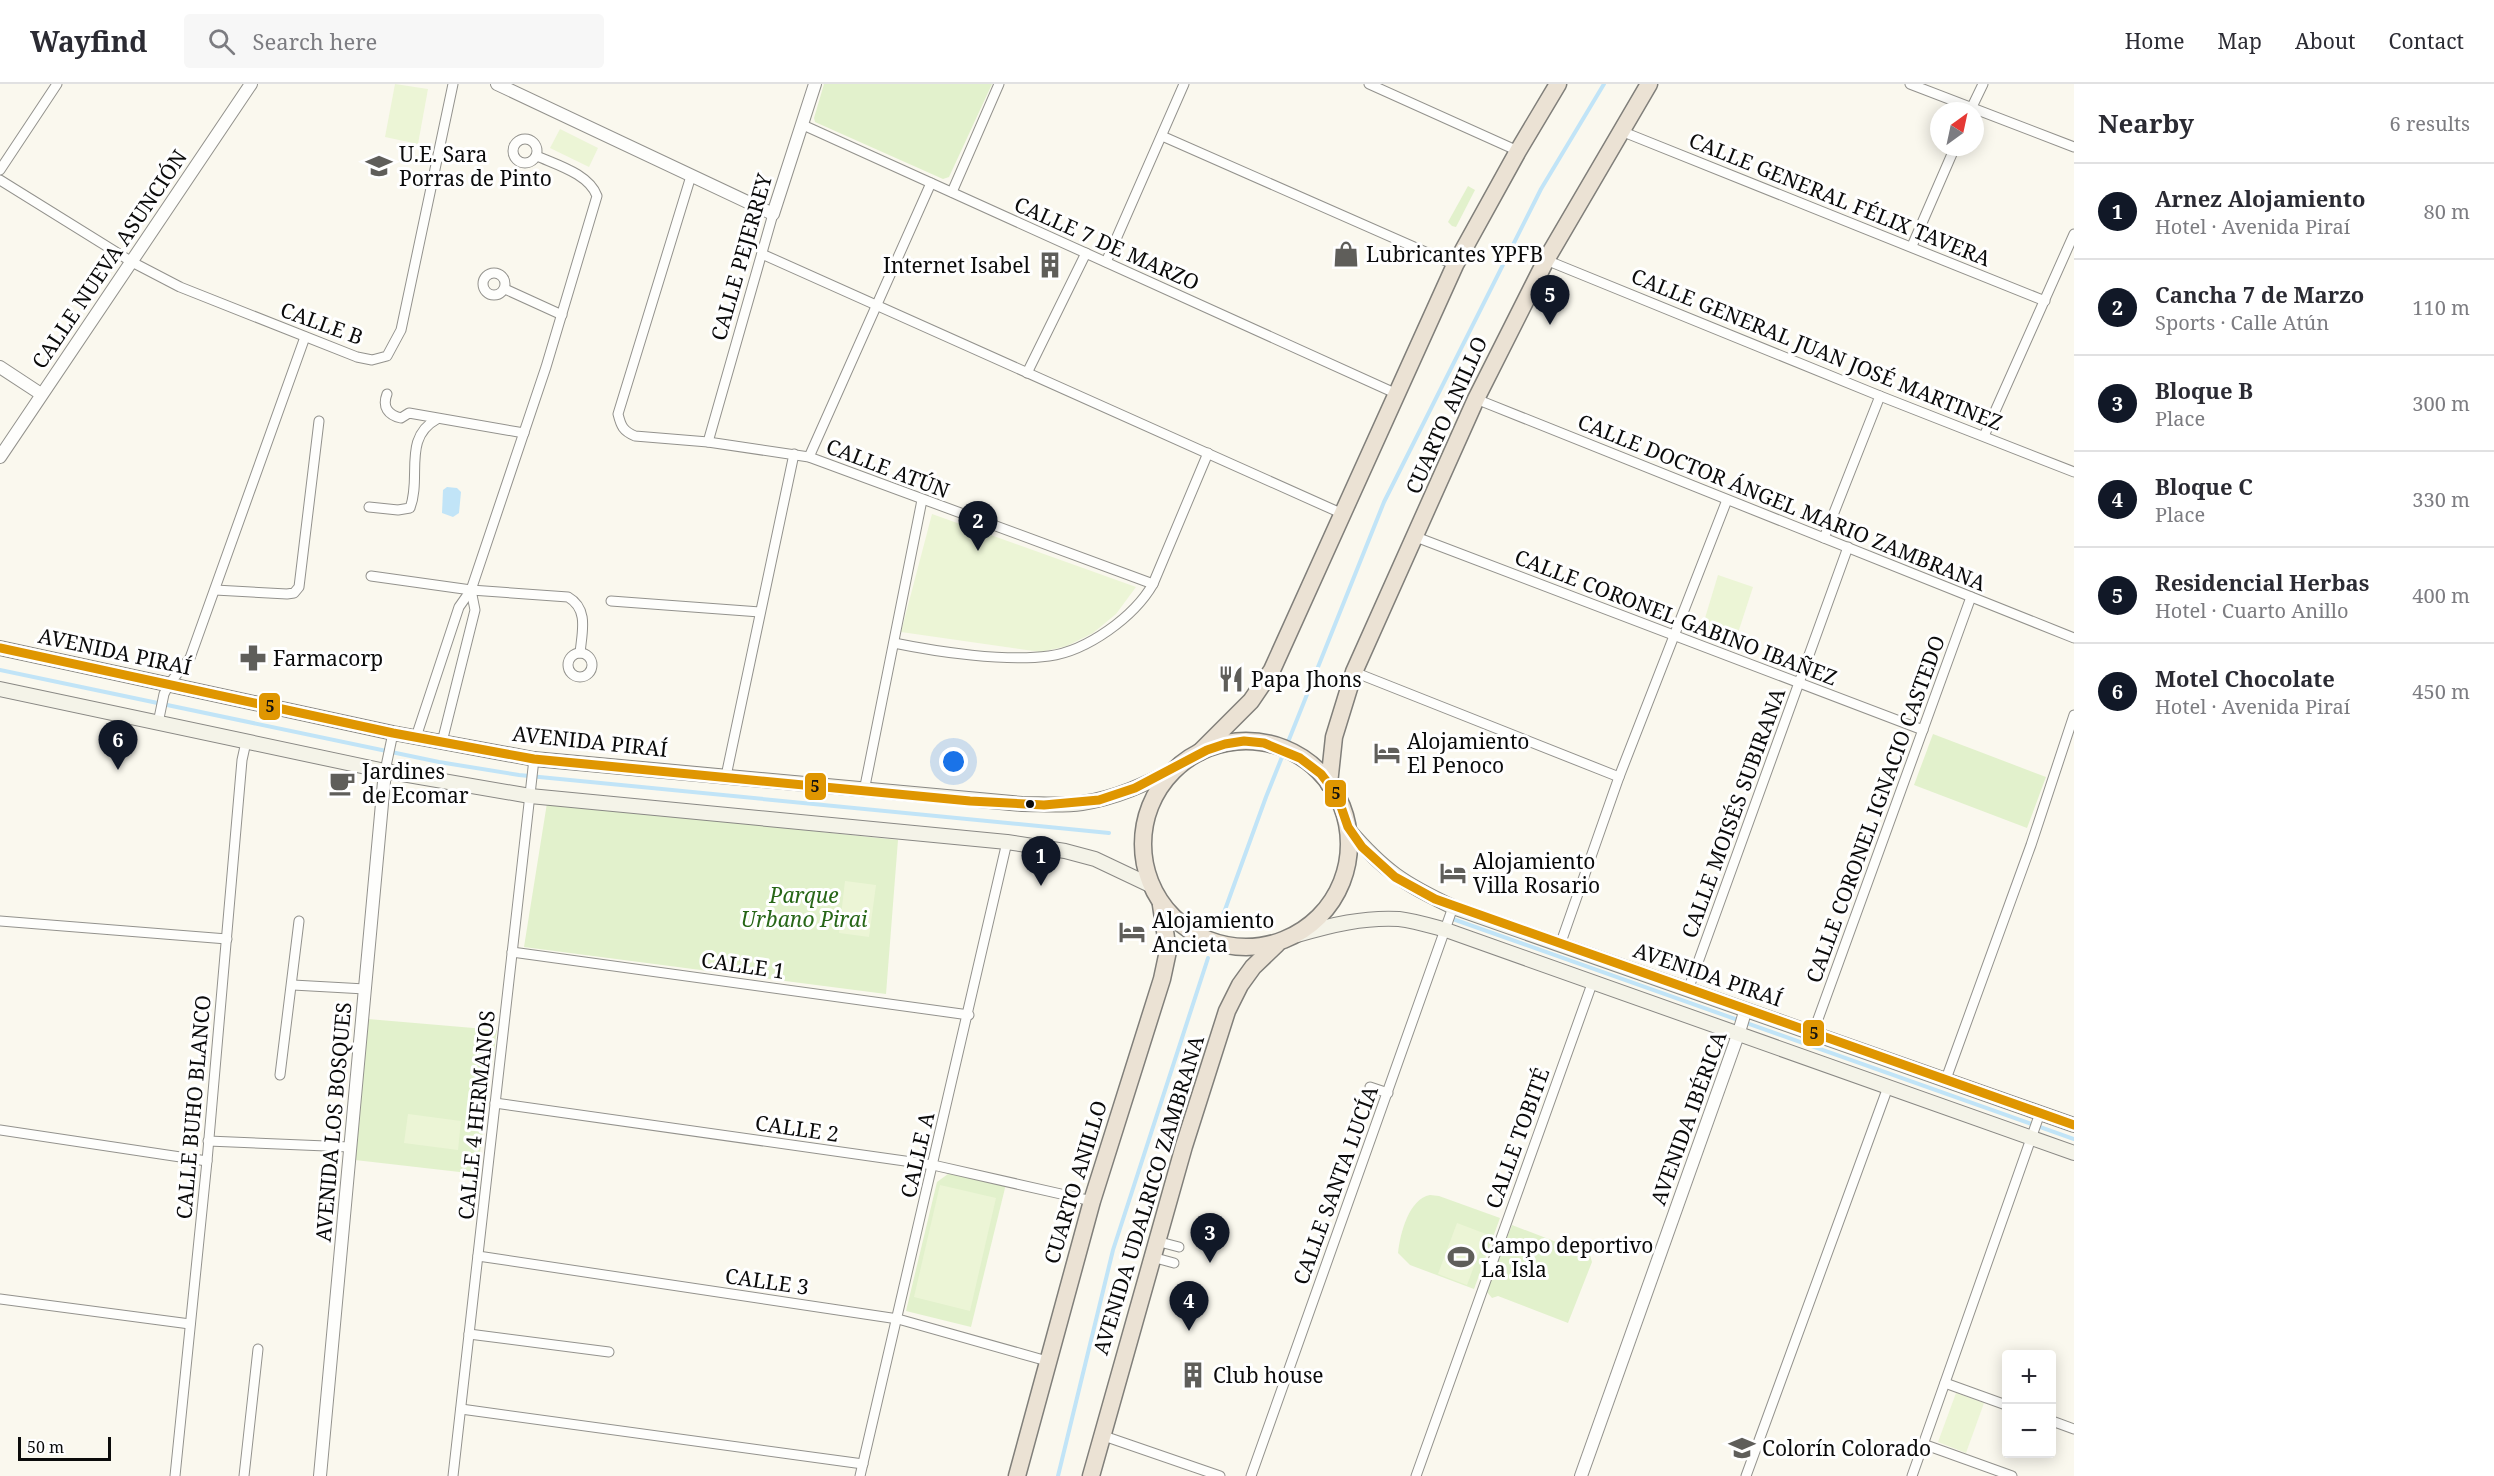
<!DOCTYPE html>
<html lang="en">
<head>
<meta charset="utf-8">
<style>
	body { margin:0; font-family:"Noto Serif",serif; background:#f7f7f7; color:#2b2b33 }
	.controls { position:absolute; right:18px; bottom:18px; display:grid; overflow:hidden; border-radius:6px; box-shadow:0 3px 15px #0003 }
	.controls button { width:54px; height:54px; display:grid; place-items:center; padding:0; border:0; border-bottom:2px solid #e1e1e2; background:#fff; color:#2b2b33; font:30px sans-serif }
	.compass { position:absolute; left:1930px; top:18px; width:54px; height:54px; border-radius:50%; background:#fff; box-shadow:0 3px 15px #0003; rotate:33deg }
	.scale { position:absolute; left:18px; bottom:15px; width:93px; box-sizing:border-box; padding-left:6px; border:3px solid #0b0b0b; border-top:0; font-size:16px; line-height:21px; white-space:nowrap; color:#0b0b0b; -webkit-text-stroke:4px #fff; paint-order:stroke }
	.you { position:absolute; left:954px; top:678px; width:21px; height:21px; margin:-15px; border:4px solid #fff; border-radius:50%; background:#1a73e8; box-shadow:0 0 0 9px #1a73e833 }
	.badge { display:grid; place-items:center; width:39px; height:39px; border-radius:50%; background:#111827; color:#fff; font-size:20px; font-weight:700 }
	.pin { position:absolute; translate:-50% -50px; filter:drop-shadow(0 2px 3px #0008) }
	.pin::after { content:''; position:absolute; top:32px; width:21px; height:18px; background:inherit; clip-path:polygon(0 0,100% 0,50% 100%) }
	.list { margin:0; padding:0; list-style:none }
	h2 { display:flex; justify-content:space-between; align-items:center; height:78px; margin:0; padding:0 24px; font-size:26px }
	h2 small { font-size:20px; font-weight:400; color:#7c7c81 }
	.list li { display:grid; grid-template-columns:39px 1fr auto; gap:18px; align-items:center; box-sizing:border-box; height:96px; padding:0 24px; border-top:2px solid #e1e1e2 }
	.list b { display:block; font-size:22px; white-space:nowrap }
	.list p { margin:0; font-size:20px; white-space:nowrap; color:#7c7c81 }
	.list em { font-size:20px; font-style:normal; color:#7c7c81 }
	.icon { flex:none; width:33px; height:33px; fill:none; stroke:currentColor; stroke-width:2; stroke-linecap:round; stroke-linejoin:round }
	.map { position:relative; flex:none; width:2074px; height:1392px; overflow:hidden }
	header { display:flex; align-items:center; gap:36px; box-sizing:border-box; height:84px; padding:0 30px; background:#fff; border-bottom:2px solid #e1e1e2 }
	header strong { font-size:28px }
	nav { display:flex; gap:33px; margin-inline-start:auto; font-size:21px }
	.search { width:420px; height:54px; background:#f7f7f7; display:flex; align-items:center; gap:15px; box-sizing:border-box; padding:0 21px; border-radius:6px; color:#7c7c81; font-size:22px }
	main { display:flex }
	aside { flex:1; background:#fff }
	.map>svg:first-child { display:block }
	.green { fill:#e2f1cc }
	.pitch { fill:#ecf5d6 }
	.water { fill:#c1e4f7 }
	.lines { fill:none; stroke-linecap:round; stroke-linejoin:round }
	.stream { stroke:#c1e4f7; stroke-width:4 }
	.minor-casing { stroke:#93928d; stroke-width:11 }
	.tertiary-casing { stroke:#93928d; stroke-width:14 }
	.secondary-casing { stroke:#898884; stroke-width:16 }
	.trunk-casing { stroke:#807f7a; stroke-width:19 }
	.minor { stroke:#fefefc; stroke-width:9 }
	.tertiary { stroke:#fefefc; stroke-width:12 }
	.secondary { stroke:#f4f3e8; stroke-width:14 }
	.trunk { stroke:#ebe2d4; stroke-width:16 }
	.bus-1-casing { stroke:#fff; stroke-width:14 }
	.bus-1 { stroke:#df9601; stroke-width:9 }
	.bus-dot { fill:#0b0b0b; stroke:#fff; stroke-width:2 }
	.labels { text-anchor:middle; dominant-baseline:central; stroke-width:6; stroke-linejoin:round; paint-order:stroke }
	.poi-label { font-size:21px; fill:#0b0b0b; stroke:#fff; text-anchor:start }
	.street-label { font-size:21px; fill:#0b0b0b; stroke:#fff }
	.park-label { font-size:21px; font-style:italic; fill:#276617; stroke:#fff }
	.line-badge { stroke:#fff; stroke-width:2 }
	.pale-badge-label { font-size:16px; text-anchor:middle; font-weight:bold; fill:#111 }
</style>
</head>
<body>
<header>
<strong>Wayfind</strong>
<div class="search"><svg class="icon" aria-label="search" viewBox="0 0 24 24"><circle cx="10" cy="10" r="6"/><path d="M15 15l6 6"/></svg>Search here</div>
<nav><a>Home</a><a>Map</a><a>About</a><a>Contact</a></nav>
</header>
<main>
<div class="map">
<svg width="2074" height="1392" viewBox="0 0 2074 1392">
	<rect width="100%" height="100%" fill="#faf8ee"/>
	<!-- green -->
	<g class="green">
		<path d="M 824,0 L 992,0 L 949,93 L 943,95 L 815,38 L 814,34 Z"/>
		<path d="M 1468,102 L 1475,106 L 1456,143 L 1452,142 L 1448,138 Z"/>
		<path d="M 1933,650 L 2046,693 L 2027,744 L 1914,701 Z"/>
		<path d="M 547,719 L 898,756 L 886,910 L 524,863 Z"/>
		<path d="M 368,935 L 497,946 L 477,1090 L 355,1076 Z"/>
		<path d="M 953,1089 L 1006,1100 L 971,1243 L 906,1227 L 937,1098 L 948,1090 Z"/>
		<path d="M 1430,1111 L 1439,1112 L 1500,1134 L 1474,1205 L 1410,1181 L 1398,1169 C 1400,1149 1409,1115 1430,1111 Z"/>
		<path d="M 1512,1141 L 1590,1171 L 1592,1178 L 1568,1239 L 1498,1212 L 1492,1214 L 1486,1207 Z"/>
	</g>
	<!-- pitch -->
	<g class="pitch">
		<path d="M 395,0 L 428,5 L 418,60 L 385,53 Z"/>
		<path d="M 560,45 L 598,64 L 589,83 L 550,64 Z"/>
		<path d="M 932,430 L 1136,503 L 1116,530 L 1093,549 L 1067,562 L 1041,568 L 901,548 Z"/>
		<path d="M 1718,491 L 1753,503 L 1736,555 L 1702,544 Z"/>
		<path d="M 845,797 L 876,801 L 869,853 L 839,849 Z"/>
		<path d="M 408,1030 L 461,1037 L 458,1066 L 404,1059 Z"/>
		<path d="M 940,1101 L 996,1114 L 970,1227 L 914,1213 Z"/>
		<path d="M 1457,1139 L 1486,1150 L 1467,1201 L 1438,1190 Z"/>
		<path d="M 1956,1309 L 1984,1319 L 1966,1369 L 1938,1358 Z"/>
	</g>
	<!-- water -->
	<path class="water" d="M 447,403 L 457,404 L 461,408 L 459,429 L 453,433 L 442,429 L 443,406 Z"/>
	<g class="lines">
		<!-- stream -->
		<g class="stream">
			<path d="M 0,586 L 439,678 L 519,691 L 1109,749"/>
			<path d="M 1450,834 L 2074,1055"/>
			<path d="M 1218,845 L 1266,713 L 1384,418 L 1541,105 L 1604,0"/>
			<path d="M 1058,1392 L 1113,1166 L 1208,874"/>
		</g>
		<!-- minor casing -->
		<g class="minor-casing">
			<g id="minor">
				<path d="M 1369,0 L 1518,67"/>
				<path d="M 1910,0 L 2074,63"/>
				<path d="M 1970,27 L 1983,0"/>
				<path d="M 803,41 L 1397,310"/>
				<path d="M 1621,47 L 2045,217"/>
				<path d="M 1162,52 L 1455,181"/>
				<circle cx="525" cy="67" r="12"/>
				<path d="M 0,86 L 57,0"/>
				<path d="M 691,92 L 618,330 C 621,342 623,347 635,352 L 708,358 L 809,373 L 1153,500"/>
				<path d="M 0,96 L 132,178 L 180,203 L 357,273 L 372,276 L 387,272 L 401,246 L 453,0"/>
				<path d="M 952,108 L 999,0"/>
				<path d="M 1912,162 L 1955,63"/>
				<path d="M 762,170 L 1343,430"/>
				<path d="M 1546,176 L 1880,312 L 2074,388"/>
				<path d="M 1106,178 L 1184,0"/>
				<circle cx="494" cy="200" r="11"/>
				<path d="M 505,205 L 562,231"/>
				<path d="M 1027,289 L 1086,169"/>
				<path d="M 387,310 C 382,323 388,331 401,334 L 409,329 L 524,349"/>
				<path d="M 1476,315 L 2074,554"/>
				<path d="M 1984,352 L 2074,150"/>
				<path d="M 708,358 L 773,130"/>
				<path d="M 809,373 L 931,99"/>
				<path d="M 369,423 L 398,426 L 410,424 C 422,393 402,354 437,335"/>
				<path d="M 1416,453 L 1923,646"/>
				<path d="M 1824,454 L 1880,312"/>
				<path d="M 371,492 L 471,506 L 568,513 C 589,525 582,548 580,569"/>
				<path d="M 215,506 L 287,510 L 294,509 L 299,503 L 319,337"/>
				<path d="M 611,517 L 760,528"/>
				<path d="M 894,559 C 938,568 1005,578 1049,572 C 1087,567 1134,533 1153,500 L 1208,369"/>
				<circle cx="580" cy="581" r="12"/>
				<path d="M 1354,588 L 1619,693"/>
				<path d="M 158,639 L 164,610 L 169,600 L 190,574 L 305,253"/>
				<path d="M 416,653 L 459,523 L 471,506 L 546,283 L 597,112 C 589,90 557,81 537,72"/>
				<path d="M 442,658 L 475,526 L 471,506"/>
				<path d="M 385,687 L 393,649"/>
				<path d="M 726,692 L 794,370"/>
				<path d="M 864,707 L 922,416"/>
				<path d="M 0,837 L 227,855"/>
				<path d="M 1560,861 L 1619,693 L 1727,416"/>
				<path d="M 512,868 L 969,931"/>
				<path d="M 293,901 L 365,905"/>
				<path d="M 1688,906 L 1848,463"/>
				<path d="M 1813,949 L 1971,513"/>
				<path d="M 280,991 L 299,837"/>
				<path d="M 1946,995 L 2031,761 L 2074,631"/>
				<path d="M 1370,1003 L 1388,1009"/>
				<path d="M 495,1019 L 933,1081 L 1092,1117"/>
				<path d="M 0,1046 L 207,1077"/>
				<path d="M 208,1057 L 350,1063"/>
				<path d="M 1156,1157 L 1179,1163"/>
				<path d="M 478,1172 L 898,1235 L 1047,1277"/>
				<path d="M 1152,1173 L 1174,1179"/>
				<path d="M 0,1215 L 190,1240"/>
				<path d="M 469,1250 L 609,1268"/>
				<path d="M 1945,1299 L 2006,1321"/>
				<path d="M 461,1325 L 863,1380"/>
				<path d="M 2052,1337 L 2074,1345"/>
				<path d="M 1101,1351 L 1220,1392"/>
				<path d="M 1923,1360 L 2012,1392"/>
				<path d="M 175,1392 L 207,1077 L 242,676 L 246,658"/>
				<path d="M 244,1392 L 258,1265"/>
				<path d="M 453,1392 L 534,675"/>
				<path d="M 860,1392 L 1007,758"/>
				<path d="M 1251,1392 L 1453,823"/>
				<path d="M 1416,1392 L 1593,897"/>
				<path d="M 1746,1392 L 1888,1003"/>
				<path d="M 1912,1392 L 2040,1029"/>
			</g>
		</g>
		<!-- tertiary casing -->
		<g class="tertiary-casing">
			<g id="tertiary">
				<path d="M 497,0 L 773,130 L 815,0"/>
				<path d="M 0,283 L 41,310"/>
				<path d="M 0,373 L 251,0"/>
				<path d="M 1739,948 L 1745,928"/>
				<path d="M 320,1392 L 385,687"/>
				<path d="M 1581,1392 L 1738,951"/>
			</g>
		</g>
		<!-- secondary casing -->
		<g class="secondary-casing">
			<g id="secondary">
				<path d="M 0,564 L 393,649 L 534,675 L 1022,720 C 1041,720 1062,722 1082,719 C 1116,714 1146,700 1177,684"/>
				<path d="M 0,605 L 385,687 L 530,712 L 1007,758 L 1065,767 L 1095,775 L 1152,802"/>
				<path d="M 1348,745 C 1384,787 1404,800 1453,823 L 2074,1041"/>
				<path d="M 1297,851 C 1331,841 1364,833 1399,835 C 1415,837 1431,842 1446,846 L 2074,1069"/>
			</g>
		</g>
		<!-- trunk casing -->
		<g class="trunk-casing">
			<g id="trunk">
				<circle cx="1246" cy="760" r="103"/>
				<path d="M 1200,668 L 1251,617 L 1272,586 L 1455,181 L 1518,67 L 1558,0"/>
				<path d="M 1329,700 L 1334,653 L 1354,588 L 1476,315 L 1546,176 L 1649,0"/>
				<path d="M 1017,1392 L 1092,1117 L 1162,895 L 1168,867 L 1161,821"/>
				<path d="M 1091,1392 L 1184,1062 L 1227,927 L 1240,901 L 1253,883 L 1277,860"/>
			</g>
		</g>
		<!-- minor -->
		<use href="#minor" class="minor"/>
		<!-- tertiary -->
		<use href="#tertiary" class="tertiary"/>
		<!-- secondary -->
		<use href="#secondary" class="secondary"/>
		<!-- trunk -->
		<use href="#trunk" class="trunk"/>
		<!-- bus-1 casing -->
		<g class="bus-1-casing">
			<path id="bus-1" d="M 0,564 L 393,649 L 534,675 L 970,717 L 1044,721 L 1099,716 L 1135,704 L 1207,666 L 1225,660 L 1244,657 L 1264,659 L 1300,674 L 1321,690 L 1337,711 L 1348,743 L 1362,763 L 1395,793 L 1435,815 L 2074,1041"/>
		</g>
		<!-- bus-1 -->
		<use href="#bus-1" class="bus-1"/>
	</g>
	<!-- icons -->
	<defs>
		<g id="school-bare" transform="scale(2.07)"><path d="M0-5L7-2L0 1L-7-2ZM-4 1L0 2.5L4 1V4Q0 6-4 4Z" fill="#5f5e5a" stroke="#fff" stroke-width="2.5" paint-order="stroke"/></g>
		<g id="shop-bare" transform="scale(2.07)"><path d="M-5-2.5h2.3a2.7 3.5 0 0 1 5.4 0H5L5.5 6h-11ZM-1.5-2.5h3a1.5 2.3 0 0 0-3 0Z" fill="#5f5e5a" stroke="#fff" stroke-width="2.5" paint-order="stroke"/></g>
		<g id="building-bare" transform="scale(2.07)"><path d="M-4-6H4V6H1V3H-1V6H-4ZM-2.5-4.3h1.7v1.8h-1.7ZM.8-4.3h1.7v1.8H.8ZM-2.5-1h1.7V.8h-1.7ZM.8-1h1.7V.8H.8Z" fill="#5f5e5a" stroke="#fff" stroke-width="2.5" paint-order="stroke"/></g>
		<g id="pharmacy-bare" transform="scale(2.07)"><path d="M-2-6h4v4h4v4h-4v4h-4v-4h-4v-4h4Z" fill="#5f5e5a" stroke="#fff" stroke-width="2.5" paint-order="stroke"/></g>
		<g id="restaurant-bare" transform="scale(2.07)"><path d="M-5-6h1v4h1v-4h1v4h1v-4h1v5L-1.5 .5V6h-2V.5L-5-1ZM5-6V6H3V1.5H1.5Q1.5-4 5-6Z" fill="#5f5e5a" stroke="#fff" stroke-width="2.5" paint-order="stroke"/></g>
		<g id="hotel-bare" transform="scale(2.07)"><path d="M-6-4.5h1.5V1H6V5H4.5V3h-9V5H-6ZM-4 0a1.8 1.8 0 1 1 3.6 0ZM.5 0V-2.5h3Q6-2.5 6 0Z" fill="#5f5e5a" stroke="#fff" stroke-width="2.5" paint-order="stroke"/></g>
		<g id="cafe-bare" transform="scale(2.07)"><path d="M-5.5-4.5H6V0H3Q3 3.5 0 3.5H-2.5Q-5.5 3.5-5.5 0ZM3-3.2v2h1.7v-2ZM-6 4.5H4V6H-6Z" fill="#5f5e5a" stroke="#fff" stroke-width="2.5" paint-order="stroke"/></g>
		<g id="stadium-bare" transform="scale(2.07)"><path d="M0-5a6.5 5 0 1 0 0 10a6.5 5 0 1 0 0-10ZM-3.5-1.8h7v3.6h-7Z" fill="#5f5e5a" stroke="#fff" stroke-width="2.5" paint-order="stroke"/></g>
	</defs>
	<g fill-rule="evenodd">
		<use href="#school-bare" x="379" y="82"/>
		<use href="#shop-bare" x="1346" y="170"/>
		<use href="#building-bare" x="1050" y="181"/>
		<use href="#pharmacy-bare" x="253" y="574"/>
		<use href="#restaurant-bare" x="1231" y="595"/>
		<use href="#hotel-bare" x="1387" y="669"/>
		<use href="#cafe-bare" x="342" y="699"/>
		<use href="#hotel-bare" x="1453" y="789"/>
		<use href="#hotel-bare" x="1132" y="848"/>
		<use href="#stadium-bare" x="1461" y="1173"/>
		<use href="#building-bare" x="1193" y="1291"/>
		<use href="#school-bare" x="1742" y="1364"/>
	</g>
	<!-- markers -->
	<circle class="bus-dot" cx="1030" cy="720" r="5"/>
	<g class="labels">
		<!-- poi labels -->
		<g class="poi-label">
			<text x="399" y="70">U.E. Sara<tspan x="399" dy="24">Porras de Pinto</tspan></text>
			<text x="1366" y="170">Lubricantes YPFB</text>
			<text x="1030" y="181" text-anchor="end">Internet Isabel</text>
			<text x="273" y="574">Farmacorp</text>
			<text x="1251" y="595">Papa Jhons</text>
			<text x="1407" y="657">Alojamiento<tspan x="1407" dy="24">El Penoco</tspan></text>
			<text x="362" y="687">Jardines<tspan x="362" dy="24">de Ecomar</tspan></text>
			<text x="1473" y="777">Alojamiento<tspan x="1473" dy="24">Villa Rosario</tspan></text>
			<text x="1152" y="836">Alojamiento<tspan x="1152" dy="24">Ancieta</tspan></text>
			<text x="1481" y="1161">Campo deportivo<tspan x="1481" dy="24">La Isla</tspan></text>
			<text x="1213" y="1291">Club house</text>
			<text x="1762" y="1364">Colorín Colorado</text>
		</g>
		<!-- street labels -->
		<g class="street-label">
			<text transform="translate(1840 115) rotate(22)">CALLE GENERAL FÉLIX TAVERA</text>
			<text transform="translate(1107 159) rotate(24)">CALLE 7 DE MARZO</text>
			<text transform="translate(741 173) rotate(-74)">CALLE PEJERREY</text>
			<text transform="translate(109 175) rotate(-56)">CALLE NUEVA ASUNCIÓN</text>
			<text transform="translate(322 239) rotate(20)">CALLE B</text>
			<text transform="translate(1817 265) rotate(22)">CALLE GENERAL JUAN JOSÉ MARTINEZ</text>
			<text transform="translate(1446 331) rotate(-66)">CUARTO ANILLO</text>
			<text transform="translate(888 384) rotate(21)">CALLE ATÚN</text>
			<text transform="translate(1782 418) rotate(22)">CALLE DOCTOR ÁNGEL MARIO ZAMBRANA</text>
			<text transform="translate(1676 533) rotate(21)">CALLE CORONEL GABINO IBAÑEZ</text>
			<text transform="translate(115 567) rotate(12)">AVENIDA PIRAÍ</text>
			<text transform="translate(590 657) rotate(6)">AVENIDA PIRAÍ</text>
			<text transform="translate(1875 725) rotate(-70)">CALLE CORONEL IGNACIO CASTEDO</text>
			<text transform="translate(1733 729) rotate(-70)">CALLE MOISÉS SUBIRANA</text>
			<text transform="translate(743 881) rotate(8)">CALLE 1</text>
			<text transform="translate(1708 890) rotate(19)">AVENIDA PIRAÍ</text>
			<text transform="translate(193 1023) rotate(-85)">CALLE BUHO BLANCO</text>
			<text transform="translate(476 1031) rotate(-84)">CALLE 4 HERMANOS</text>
			<text transform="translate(1688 1034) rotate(-70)">AVENIDA IBÉRICA</text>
			<text transform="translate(333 1038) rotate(-85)">AVENIDA LOS BOSQUES</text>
			<text transform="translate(797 1044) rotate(8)">CALLE 2</text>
			<text transform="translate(1517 1054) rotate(-70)">CALLE TOBITÉ</text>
			<text transform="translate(917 1071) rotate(-77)">CALLE A</text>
			<text transform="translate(1075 1098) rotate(-73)">CUARTO ANILLO</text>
			<text transform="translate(1335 1101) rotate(-70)">CALLE SANTA LUCÍA</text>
			<text transform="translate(1148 1111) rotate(-73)">AVENIDA UDALRICO ZAMBRANA</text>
			<text transform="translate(767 1197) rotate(8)">CALLE 3</text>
		</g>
		<!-- park labels -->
		<g class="park-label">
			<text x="804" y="811">Parque<tspan x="804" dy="24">Urbano Pirai</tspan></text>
		</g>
	</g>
	<g class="line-badge">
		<rect x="258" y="608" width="23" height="29" rx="6" fill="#df9601"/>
		<rect x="804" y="688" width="23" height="29" rx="6" fill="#df9601"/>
		<rect x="1324" y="695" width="23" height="29" rx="6" fill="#df9601"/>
		<rect x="1802" y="935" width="23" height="28" rx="6" fill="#df9601"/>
	</g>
	<g class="pale-badge-label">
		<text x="270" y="628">5</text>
		<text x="815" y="708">5</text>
		<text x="1336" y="715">5</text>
		<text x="1814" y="955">5</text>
	</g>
</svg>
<div class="controls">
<button>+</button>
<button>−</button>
</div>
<svg class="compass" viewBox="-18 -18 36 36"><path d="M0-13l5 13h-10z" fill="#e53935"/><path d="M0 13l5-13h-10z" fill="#7c7c81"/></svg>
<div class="scale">50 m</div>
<div class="you"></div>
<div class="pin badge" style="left:1041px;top:802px">1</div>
<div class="pin badge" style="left:978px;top:467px">2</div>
<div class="pin badge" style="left:1210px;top:1179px">3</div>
<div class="pin badge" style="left:1189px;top:1247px">4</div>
<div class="pin badge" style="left:1550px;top:241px">5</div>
<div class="pin badge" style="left:118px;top:686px">6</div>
</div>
<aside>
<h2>Nearby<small>6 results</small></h2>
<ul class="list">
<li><span class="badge">1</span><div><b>Arnez Alojamiento</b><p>Hotel · Avenida Piraí</p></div><em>80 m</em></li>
<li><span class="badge">2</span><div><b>Cancha 7 de Marzo</b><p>Sports · Calle Atún</p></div><em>110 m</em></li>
<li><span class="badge">3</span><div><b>Bloque B</b><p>Place</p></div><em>300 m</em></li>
<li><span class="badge">4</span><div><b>Bloque C</b><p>Place</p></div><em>330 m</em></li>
<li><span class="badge">5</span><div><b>Residencial Herbas</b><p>Hotel · Cuarto Anillo</p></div><em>400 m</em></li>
<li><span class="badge">6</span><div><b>Motel Chocolate</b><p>Hotel · Avenida Piraí</p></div><em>450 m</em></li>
</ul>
</aside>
</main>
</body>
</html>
